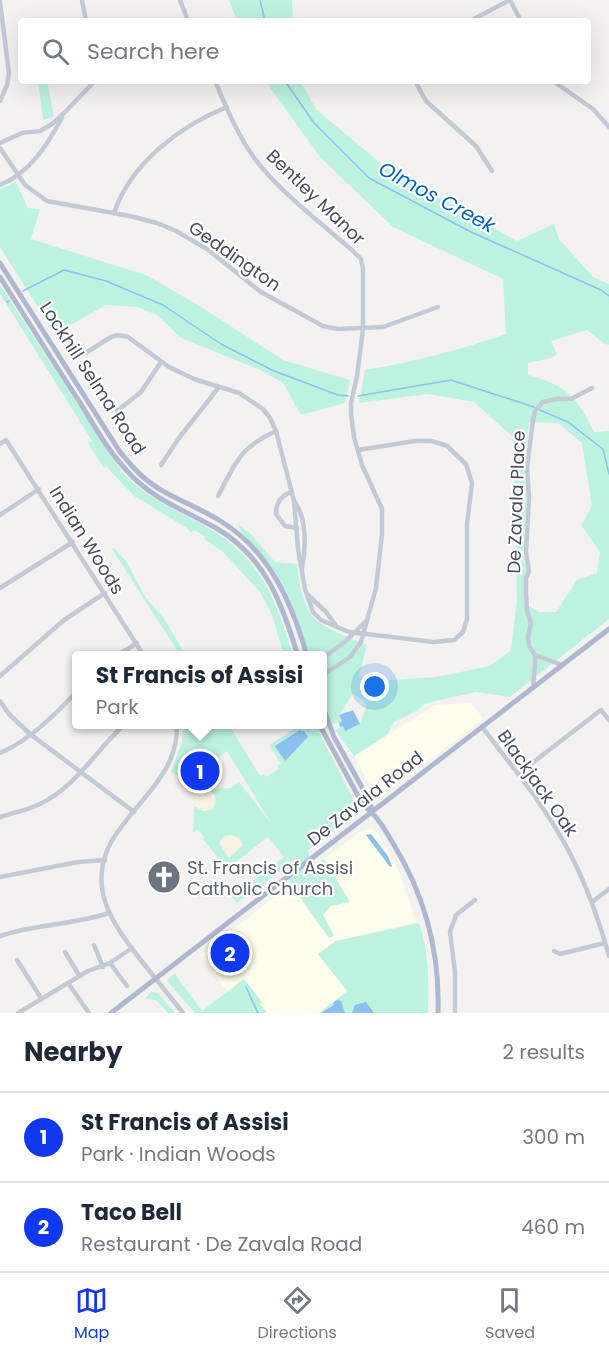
<!DOCTYPE html>
<html lang="en">
<head>
<meta charset="utf-8">
<style>
	body { margin:0; font-family:Poppins,sans-serif; background:#f6f6f7; color:#1f2937 }
	.you { position:absolute; left:375px; top:687px; width:21px; height:21px; margin:-15px; border:4px solid #fff; border-radius:50%; background:#1a73e8; box-shadow:0 0 0 9px #1a73e833 }
	.badge { display:grid; place-items:center; width:39px; height:39px; border-radius:50%; background:#1038ef; color:#fff; font-size:20px; font-weight:700 }
	.pin { position:absolute; translate:-50% -50%; border:3px solid #fff; box-shadow:0 2px 6px #0006 }
	.popup { position:absolute; left:72px; top:651px; width:255px; height:78px; box-sizing:border-box; display:grid; place-content:center; border-radius:6px; background:#fff; filter:drop-shadow(0 2px 4px #0005); font-size:20px; white-space:nowrap; color:#747a83 }
	.popup b { font-size:22px; color:#1f2937 }
	.popup::after { content:''; position:absolute; left:50%; top:100%; margin-left:-12px; border:12px solid transparent; border-top-color:#fff }
	.list { margin:0; padding:0; list-style:none }
	h2 { display:flex; justify-content:space-between; align-items:center; height:78px; margin:0; padding:0 24px; font-size:26px }
	h2 small { font-size:20px; font-weight:400; color:#747a83 }
	.list li { display:grid; grid-template-columns:39px 1fr auto; gap:18px; align-items:center; box-sizing:border-box; height:90px; padding:0 24px; border-top:2px solid #e0e1e3 }
	.list b { display:block; font-size:22px; white-space:nowrap }
	.list p { margin:0; font-size:20px; white-space:nowrap; color:#747a83 }
	.list em { font-size:20px; font-style:normal; color:#747a83 }
	.icon { flex:none; width:33px; height:33px; fill:none; stroke:currentColor; stroke-width:2; stroke-linecap:round; stroke-linejoin:round }
	.map { position:relative; flex:none; width:609px; height:1013px; overflow:hidden }
	.search { position:absolute; background:#fff; box-shadow:0 6px 24px #0002; left:18px; right:18px; top:18px; height:66px; display:flex; align-items:center; gap:15px; box-sizing:border-box; padding:0 21px; border-radius:6px; color:#747a83; font-size:22px }
	.sheet { height:258px; background:#fff }
	nav { display:flex; justify-content:space-around; align-items:center; box-sizing:border-box; height:84px; border-top:2px solid #e0e1e3; background:#fff; font-size:16px; color:#747a83 }
	nav a { display:grid; justify-items:center; gap:3px }
	nav .on { color:#1038ef }
	.map>svg:first-child { display:block }
	.commercial { fill:#fdfdeb }
	.green { fill:#bef2e0; fill-rule:evenodd }
	.sand { fill:#f5f3e2 }
	.water { fill:#8ac1f1 }
	.lines { fill:none; stroke-linecap:round; stroke-linejoin:round }
	.stream { stroke:#8ac1f1; stroke-width:1.5 }
	.minor { stroke:#c4c9d6; stroke-width:4.5 }
	.major { stroke:#b0b8d1; stroke-width:5 }
	.labels { text-anchor:middle; dominant-baseline:central; stroke-width:4.5; stroke-linejoin:round; paint-order:stroke }
	.street-label { font-size:18px; fill:#484e60; stroke:#fff }
	.worship-label { font-size:18px; fill:#5b616d; stroke:#fff; text-anchor:start }
	.water-label { font-size:20px; font-style:italic; fill:#0563b6; stroke:#fff }
</style>
</head>
<body>
<div class="map">
<svg width="609" height="1013" viewBox="0 0 609 1013">
	<rect width="100%" height="100%" fill="#f3f2f1"/>
	<!-- commercial -->
	<g class="commercial">
		<path d="M 471,703 L 484,719 L 386,793 L 375,795 L 354,756 L 435,705 Z"/>
		<path d="M 373,829 L 378,833 L 400,874 L 416,922 L 336,941 L 328,947 L 357,986 L 323,1013 L 265,1013 L 242,980 L 228,992 L 200,955 L 362,830 Z"/>
	</g>
	<!-- green -->
	<g class="green">
		<path d="M 229,0 L 292,0 L 293,21 L 237,21 Z"/>
		<path d="M 38,81 L 47,81 L 54,117 L 43,120 Z"/>
		<path d="M 265,81 L 300,81 L 316,109 L 386,168 L 517,241 L 554,224 L 559,239 L 593,277 L 609,284 L 609,345 L 605,344 L 587,330 L 551,341 L 557,354 L 551,358 L 528,363 L 528,375 C 565,384 578,398 594,432 L 609,431 L 609,619 L 510,697 L 476,692 L 426,703 L 416,711 L 394,722 L 387,735 L 354,756 L 335,730 L 343,726 L 345,731 L 360,724 L 367,704 L 353,693 L 339,715 L 342,721 L 333,724 L 319,732 L 359,811 L 307,851 L 316,865 L 324,859 L 350,902 L 331,906 L 323,915 L 334,936 L 329,938 C 312,915 297,893 282,870 L 237,903 L 232,897 L 284,857 L 268,837 L 228,868 L 225,867 L 203,839 L 204,837 L 198,829 L 193,833 L 195,793 L 197,790 L 231,788 L 239,782 L 271,823 L 227,751 L 213,760 L 210,784 L 188,781 L 171,772 L 182,742 L 183,725 L 229,725 L 260,776 L 265,774 L 266,777 L 279,769 L 277,766 L 281,764 L 269,745 L 301,725 L 323,724 L 323,656 L 310,655 C 300,627 292,598 275,572 C 266,557 242,539 238,524 L 251,534 L 275,562 L 297,564 C 299,581 302,603 313,617 C 321,627 354,640 367,645 L 359,677 L 377,681 L 436,677 L 490,666 L 511,650 L 517,599 L 513,437 L 474,402 L 427,394 L 359,403 L 365,370 C 414,362 460,350 506,334 L 503,279 L 393,227 L 320,157 ZM 529,422 L 558,423 L 582,443 L 592,506 L 581,525 L 600,552 L 597,573 L 577,580 L 556,612 L 539,612 L 524,603 L 525,576 L 527,569 L 523,556 L 526,506 L 525,470 Z"/>
		<path d="M 16,182 L 28,208 L 40,209 L 31,239 L 146,275 L 203,308 L 283,360 L 350,380 L 345,403 L 301,415 L 283,383 L 258,369 L 181,338 L 157,315 L 137,307 L 106,305 L 55,334 L 0,247 L 0,189 Z"/>
		<path d="M 0,285 L 122,472 C 147,499 179,511 210,529 C 262,560 276,601 293,655 L 284,655 L 272,615 L 260,592 L 223,552 L 204,539 L 205,536 L 193,530 L 191,533 L 187,528 L 134,496 L 106,466 L 104,468 L 88,443 L 92,441 L 86,431 L 0,294 Z"/>
		<path d="M 114,548 L 126,561 L 146,598 L 163,617 L 186,655 L 180,655 L 112,549 Z"/>
		<path d="M 419,923 C 429,952 429,983 428,1013 L 319,1013 L 347,991 L 318,954 L 336,941 Z"/>
		<path d="M 175,974 L 202,1011 L 244,979 L 262,1002 L 260,1004 L 267,1013 L 195,1013 L 168,982 L 168,979 Z"/>
		<path d="M 151,992 L 158,993 L 175,1013 L 168,1013 L 156,1000 L 146,999 L 146,997 Z"/>
	</g>
	<!-- sand -->
	<g class="sand">
		<path d="M 197,790 L 210,790 L 215,795 L 216,802 L 212,810 L 203,811 L 194,806 L 195,793 Z"/>
		<path d="M 232,835 L 239,838 L 243,845 L 229,858 L 219,843 L 224,836 Z"/>
	</g>
	<!-- water -->
	<g class="water">
		<path d="M 353,710 L 360,724 L 345,731 L 343,726 L 340,727 L 339,723 L 342,721 L 339,715 Z"/>
		<path d="M 300,730 L 302,732 L 304,731 L 308,737 L 285,761 L 275,746 Z"/>
		<path d="M 371,834 L 388,856 L 392,866 L 390,867 L 366,835 Z"/>
		<path d="M 337,1000 L 341,1001 L 345,1013 L 321,1013 L 334,1005 L 333,1003 Z"/>
		<path d="M 366,1002 L 374,1013 L 352,1013 L 355,1005 Z"/>
	</g>
	<g class="lines">
		<!-- stream -->
		<g class="stream">
			<path d="M 260,0 L 265,21"/>
			<path d="M 285,81 L 314,123 L 369,178 L 469,231 L 601,290 L 609,296"/>
			<path d="M 23,291 L 64,270 L 106,281 L 163,305 L 221,344 L 274,371 L 338,395 L 348,396"/>
			<path d="M 7,302 L 9,301"/>
			<path d="M 358,396 L 451,380 L 534,407"/>
			<path d="M 540,410 L 568,422 L 603,449 L 609,474"/>
			<path d="M 246,987 L 258,1013"/>
		</g>
		<!-- minor -->
		<g class="minor">
			<path d="M 82,0 L 86,21"/>
			<path d="M 180,0 L 188,21"/>
			<path d="M 0,2 L 9,73 L 7,85 L 0,101"/>
			<path d="M 470,21 L 510,0 L 521,21"/>
			<path d="M 215,81 C 226,107 238,136 255,159 C 282,194 320,222 353,251 L 361,259 L 363,269 L 363,329 L 357,376 L 351,403 L 351,414 L 354,437 L 362,465 L 382,509 L 382,534 L 376,588 L 361,642 L 350,657 L 323,675"/>
			<path d="M 415,81 L 426,101 L 476,146 L 492,171"/>
			<path d="M 553,81 L 593,109 L 609,127"/>
			<path d="M 0,143 L 22,133 L 40,131 L 52,124 L 63,114 L 95,81"/>
			<path d="M 0,148 L 25,185 L 47,201 L 130,216 L 157,223 L 176,231 L 207,249 L 261,292 L 323,326 L 338,329 L 383,327 L 438,307"/>
			<path d="M 0,185 C 30,173 47,145 62,118"/>
			<path d="M 114,213 C 131,163 180,126 227,107"/>
			<path d="M 84,354 L 111,337 L 118,335 L 128,337 L 169,367 L 194,379 L 239,393 L 263,409 L 270,418 L 276,431 L 294,501 L 298,549 L 305,589 L 313,612 L 321,620 L 349,632 L 434,642 L 454,640 L 463,632 L 467,619 L 467,524 L 472,483 L 466,464 L 447,446 L 432,441 L 415,441 L 358,450"/>
			<path d="M 117,411 L 141,392 L 161,362"/>
			<path d="M 0,444 L 6,440 L 144,656"/>
			<path d="M 161,465 L 179,438 L 219,387"/>
			<path d="M 291,492 C 281,496 276,502 276,514 L 285,526 L 297,528"/>
			<path d="M 218,496 C 236,462 239,448 276,431"/>
			<path d="M 294,501 C 307,517 306,548 302,568"/>
			<path d="M 0,515 L 39,489"/>
			<path d="M 0,588 L 73,542"/>
			<path d="M 308,595 L 326,612 L 337,627"/>
			<path d="M 535,655 L 562,665"/>
			<path d="M 116,656 L 137,643"/>
			<path d="M 323,658 L 346,641 L 366,621"/>
			<path d="M 0,676 L 64,620 L 105,593"/>
			<path d="M 533,688 L 535,664 L 535,655 L 529,646 L 528,637 L 531,623 L 527,611 L 526,592 L 526,578 L 529,571 L 526,552 L 529,498 L 527,467 L 533,420 L 535,411 L 543,402 L 556,399 L 571,399 L 592,388"/>
			<path d="M 0,701 L 9,714 L 30,734 L 134,812"/>
			<path d="M 177,724 C 178,753 165,773 148,794 C 135,810 121,825 111,842 C 87,888 112,923 140,959 C 154,977 169,995 183,1013"/>
			<path d="M 482,727 C 508,761 536,795 558,832 C 582,871 597,913 609,956"/>
			<path d="M 0,753 C 30,740 55,715 77,691"/>
			<path d="M 518,774 L 601,710 L 609,720"/>
			<path d="M 0,817 C 13,813 28,810 40,804 C 76,787 96,750 125,724"/>
			<path d="M 0,877 L 78,862 L 105,860"/>
			<path d="M 592,902 L 609,889"/>
			<path d="M 0,936 C 35,924 73,925 109,913"/>
			<path d="M 94,945 L 103,967"/>
			<path d="M 554,951 L 560,954 L 605,943"/>
			<path d="M 65,952 L 79,975"/>
			<path d="M 17,960 L 41,998"/>
			<path d="M 110,963 L 127,986"/>
			<path d="M 68,983 L 89,1013"/>
			<path d="M 18,1013 L 88,971 L 110,963 L 132,948"/>
			<path d="M 455,1013 L 455,972 L 450,932 L 456,915 L 475,900"/>
		</g>
		<!-- major -->
		<g class="major">
			<path d="M 0,263 L 120,452 C 127,460 134,469 142,476 C 165,497 196,505 222,522 C 270,552 292,603 307,656"/>
			<path d="M 0,277 C 26,318 52,360 79,401 C 94,425 108,451 128,472 C 152,499 186,511 216,528 C 266,557 282,604 298,656"/>
			<path d="M 323,707 L 334,737 L 369,800 L 372,811"/>
			<path d="M 319,724 L 363,805 C 377,815 385,830 394,845 C 425,896 440,953 438,1013"/>
			<path d="M 111,1013 L 609,629"/>
		</g>
	</g>
	<!-- icons -->
	<defs>
		<g id="church-disc" transform="scale(1.725)"><circle r="9.5" fill="#6b7280" stroke="#fff"/><path d="M-1.2-6h2.4v3.5h3.3v2.4h-3.3V6h-2.4V-.1h-3.3v-2.4h3.3Z" fill="#fff"/></g>
	</defs>
	<g fill-rule="evenodd">
		<use href="#church-disc" x="164" y="877"/>
	</g>
	<g class="labels">
		<!-- street labels -->
		<g class="street-label">
			<text transform="translate(316 197) rotate(44)">Bentley Manor</text>
			<text transform="translate(235 256) rotate(35)">Geddington</text>
			<text transform="translate(93 378) rotate(57)">Lockhill Selma Road</text>
			<text transform="translate(516 502) rotate(-88)">De Zavala Place</text>
			<text transform="translate(87 540) rotate(58)">Indian Woods</text>
			<text transform="translate(538 783) rotate(55)">Blackjack Oak</text>
			<text transform="translate(365 798) rotate(-38)">De Zavala Road</text>
		</g>
		<!-- worship labels -->
		<g class="worship-label">
			<text x="187" y="867">St. Francis of Assisi<tspan x="187" dy="21">Catholic Church</tspan></text>
		</g>
		<!-- water labels -->
		<g class="water-label">
			<text transform="translate(437 197) rotate(28)">Olmos Creek</text>
		</g>
	</g>
</svg>
<div class="you"></div>
<div class="pin badge" style="left:200px;top:771px">1</div>
<div class="popup"><b>St Francis of Assisi</b>Park</div>
<div class="pin badge" style="left:230px;top:953px">2</div>
<div class="search"><svg class="icon" aria-label="search" viewBox="0 0 24 24"><circle cx="10" cy="10" r="6"/><path d="M15 15l6 6"/></svg>Search here</div>
</div>
<section class="sheet">
<h2>Nearby<small>2 results</small></h2>
<ul class="list">
<li><span class="badge">1</span><div><b>St Francis of Assisi</b><p>Park · Indian Woods</p></div><em>300 m</em></li>
<li><span class="badge">2</span><div><b>Taco Bell</b><p>Restaurant · De Zavala Road</p></div><em>460 m</em></li>
</ul>
</section>
<nav>
<a class="on"><svg class="icon" aria-label="map" viewBox="0 0 24 24"><path d="M3 6l6-2 6 2 6-2v14l-6 2-6-2-6 2zM9 4v14M15 6v14"/></svg>Map</a>
<a><svg class="icon" aria-label="directions" viewBox="0 0 24 24"><path d="M12 3l9 9-9 9-9-9zM9 14v-3h6M13 9l2 2-2 2"/></svg>Directions</a>
<a><svg class="icon" aria-label="saved" viewBox="0 0 24 24"><path d="M7 4h10v16l-5-4-5 4z"/></svg>Saved</a>
</nav>
</body>
</html>
